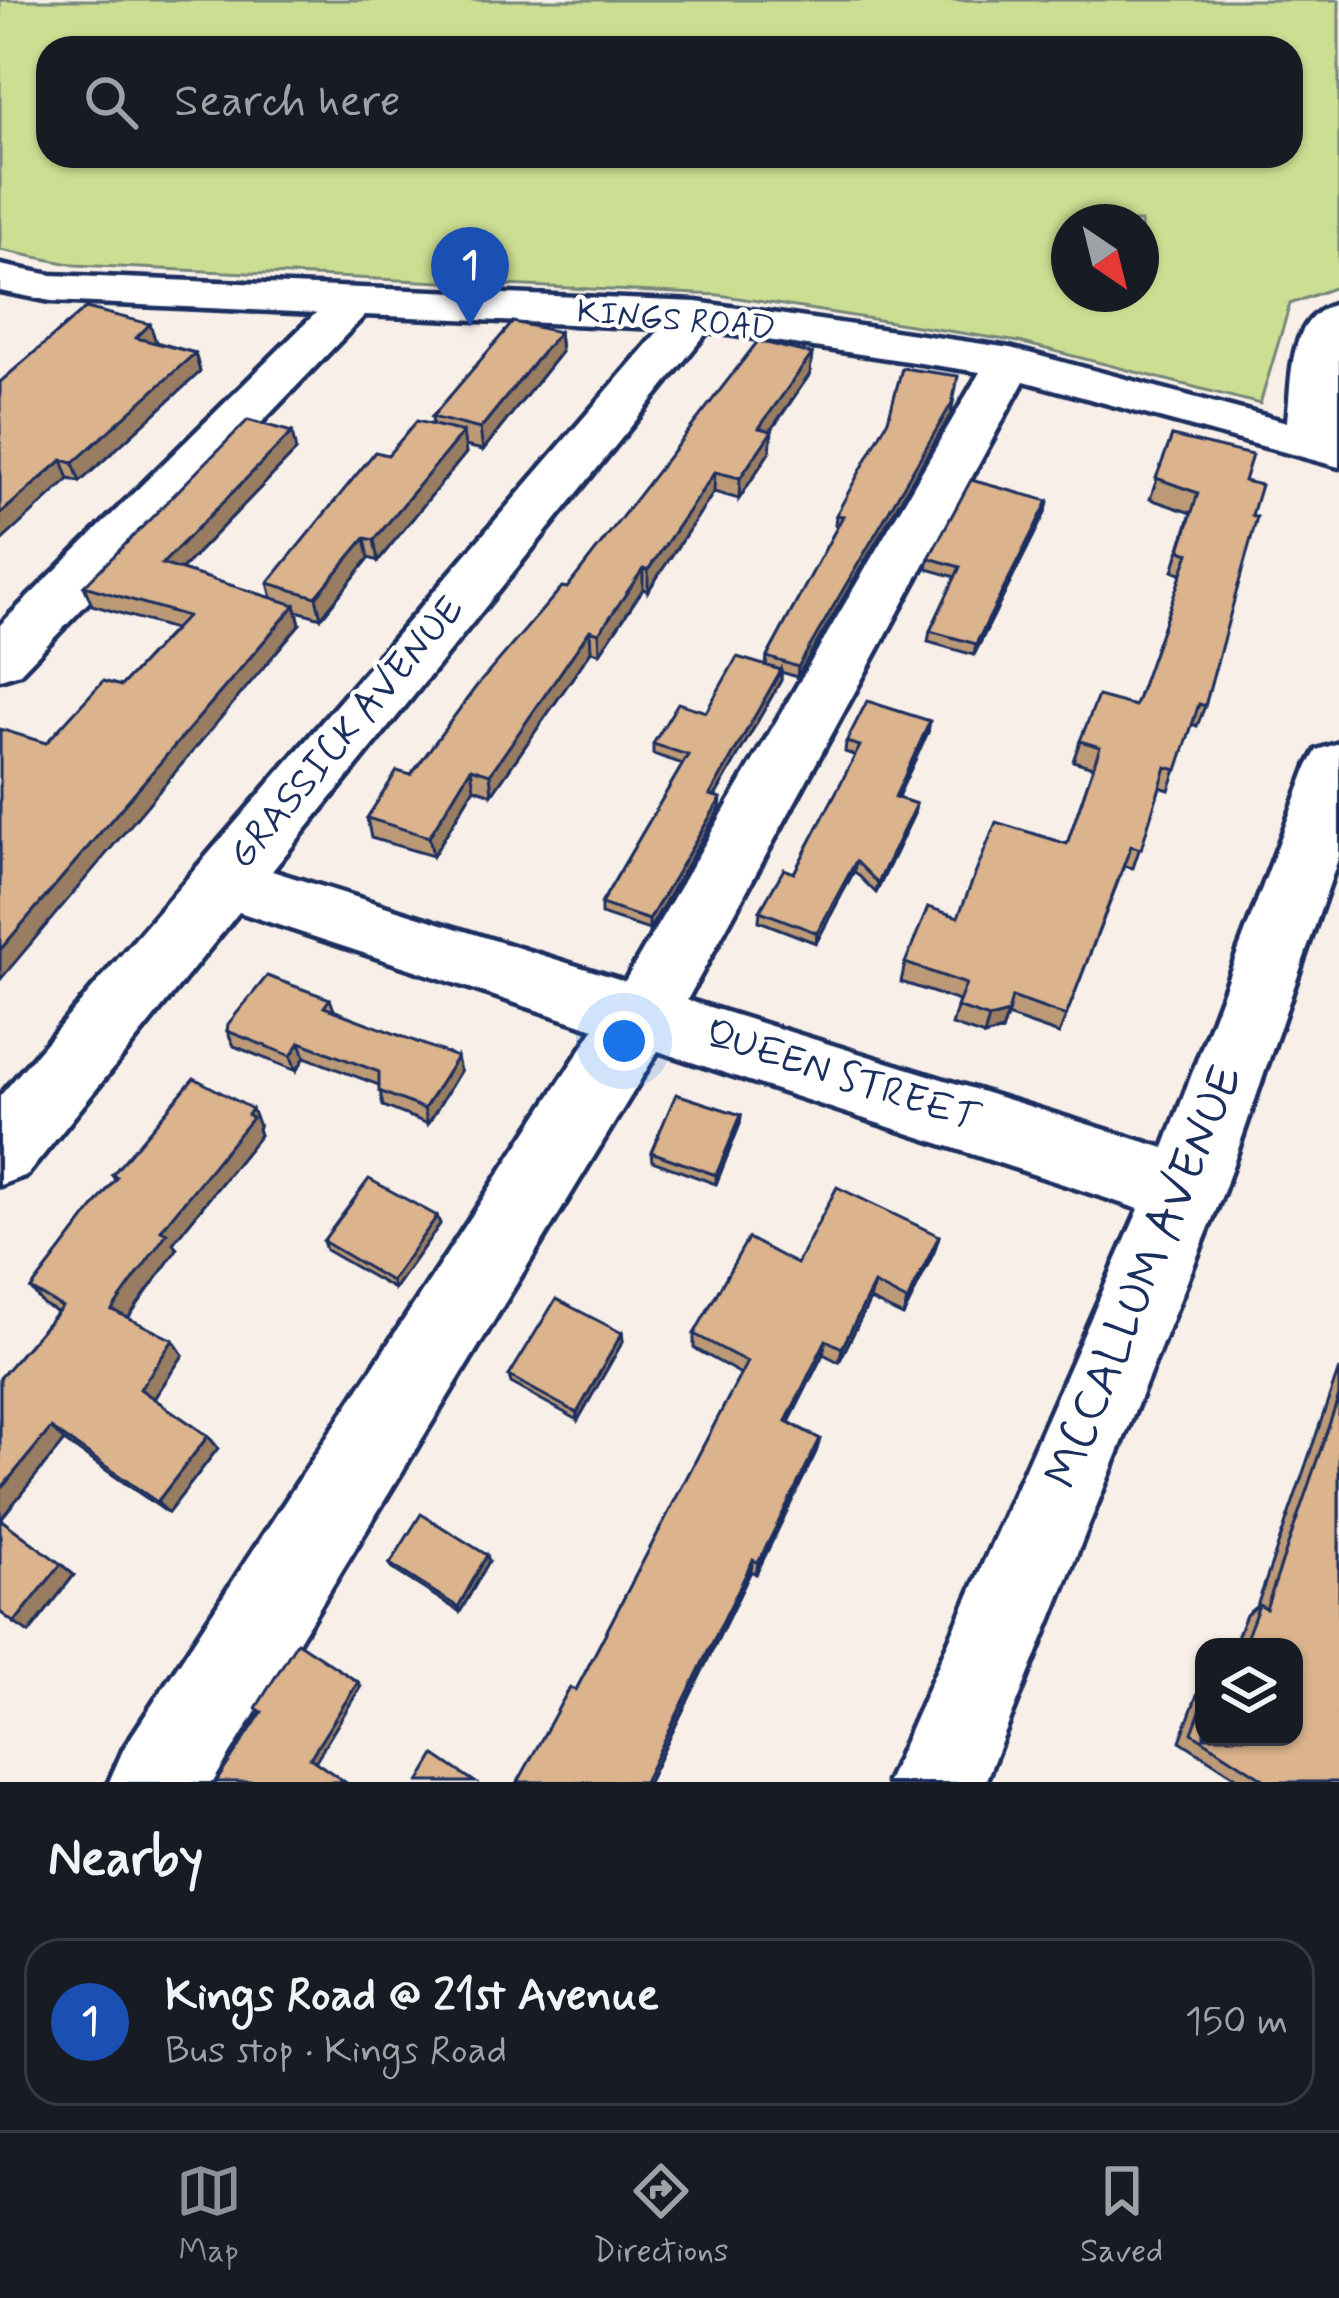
<!DOCTYPE html>
<html lang="en">
<head>
<meta charset="utf-8">
<style>
	body { margin:0; font-family:Mynerve,sans-serif; background:#242831; color:#f1f3f6 }
	.controls { position:absolute; right:36px; bottom:36px; display:grid; overflow:hidden; border-radius:24px; box-shadow:0 3px 9px #0004 }
	.controls button { width:108px; height:108px; display:grid; place-items:center; padding:0; border:0; border-bottom:3px solid #363941; background:#171b24; color:#f1f3f6; font:60px sans-serif }
	.compass { position:absolute; left:1051px; top:204px; width:108px; height:108px; border-radius:50%; background:#171b24; box-shadow:0 3px 9px #0004; rotate:145deg }
	.you { position:absolute; left:624px; top:1041px; width:42px; height:42px; margin:-30px; border:9px solid #fff; border-radius:50%; background:#1a73e8; box-shadow:0 0 0 18px #1a73e833 }
	.badge { display:grid; place-items:center; width:78px; height:78px; border-radius:50%; background:#8c9099; color:#fff; font-size:39px; font-weight:700 }
	.pin { position:absolute; translate:-50% -99px; filter:drop-shadow(0 3px 6px #0008) }
	.pin::after { content:''; position:absolute; top:63px; width:42px; height:36px; background:inherit; clip-path:polygon(0 0,100% 0,50% 100%) }
	.list { margin:0; padding:0; list-style:none }
	h2 { display:flex; justify-content:space-between; align-items:center; height:156px; margin:0; padding:0 48px; font-size:51px }
	h2 small { font-size:39px; font-weight:400; color:#9ea1a6 }
	.list li { display:grid; grid-template-columns:78px 1fr auto; gap:36px; align-items:center; box-sizing:border-box; height:168px; margin:0 24px 24px; padding:0 24px; border:3px solid #363941; border-radius:36px }
	.list b { display:block; font-size:45px; white-space:nowrap }
	.list p { margin:0; font-size:39px; white-space:nowrap; color:#9ea1a6 }
	.list em { font-size:39px; font-style:normal; color:#9ea1a6 }
	.icon { flex:none; width:66px; height:66px; fill:none; stroke:currentColor; stroke-width:2; stroke-linecap:round; stroke-linejoin:round }
	.map { position:relative; flex:none; width:1339px; height:1782px; overflow:hidden }
	.search { position:absolute; background:#171b24; box-shadow:0 3px 9px #0004; left:36px; right:36px; top:36px; height:132px; display:flex; align-items:center; gap:30px; box-sizing:border-box; padding:0 42px; border-radius:36px; color:#9ea1a6; font-size:45px }
	.sheet { height:348px; background:#171b24 }
	nav { display:flex; justify-content:space-around; align-items:center; box-sizing:border-box; height:168px; border-top:3px solid #363941; background:#171b24; font-size:33px; color:#9ea1a6 }
	nav a { display:grid; justify-items:center; gap:6px }
	nav .on { color:#8c9099 }
	.map>svg:first-child { display:block }
	.green { fill:#ccde92; stroke:#748678; stroke-width:3; fill-rule:evenodd }
	.lines { fill:none; stroke-linecap:round; stroke-linejoin:round }
	.minor-casing { stroke:#1b2f5e; stroke-width:9 }
	.minor { fill:#fff; fill-rule:evenodd }
	.wall { fill:#bc9a78; stroke:#1b2f5e; stroke-width:3 }
	.shaded-wall { fill:#997d62; stroke:#1b2f5e; stroke-width:3 }
	.building { fill:#dbb38c; stroke:#1b2f5e; stroke-width:3 }
	.labels { text-anchor:middle; dominant-baseline:central; stroke-width:9; stroke-linejoin:round; paint-order:stroke }
	.far-street-label { font-size:33px; fill:#1b2f5e; stroke:#fff }
	.street-label { font-size:39px; fill:#1b2f5e; stroke:#fff }
	.near-street-label { font-size:48px; fill:#1b2f5e; stroke:#fff }
</style>
</head>
<body>
<div class="map">
<svg width="1339" height="1782" viewBox="0 0 1339 1782">
	<rect width="100%" height="100%" fill="#f8f0e8"/>
	<filter id="ink" filterUnits="userSpaceOnUse"><feTurbulence type="fractalNoise" baseFrequency=".00833" numOctaves="2"/><feDisplacementMap in="SourceGraphic" scale="24" xChannelSelector="R" yChannelSelector="G"/><feConvolveMatrix kernelMatrix="1 2 1 2 8 2 1 2 1" color-interpolation-filters="sRGB"/></filter>
	<g filter="url(#ink)">
		<!-- green -->
		<path class="green" d="M 0,0 L 1339,0 L 1339,286 L 1290,304 L 1260,404 L 1019,342 L 719,295 L 75,265 L 0,250 ZM 48,48 L 1291,48 L 1291,156 L 48,156 ZM 1069,222 L 1141,222 L 1141,294 L 1069,294 Z"/>
		<g class="lines">
			<!-- minor casing -->
			<g class="minor-casing">
				<path id="minor" d="M 0,265 L 51,275 L 696,302 L 1010,348 L 1287,422 C 1293,377 1286,316 1339,303 L 1339,467 L 1024,381 L 687,1000 L 1164,1148 L 1308,766 L 1317,750 L 1339,743 L 1339,856 L 1224,1190 L 985,1782 L 887,1782 L 1139,1209 L 658,1051 L 213,1782 L 109,1782 L 124,1748 L 594,1029 L 239,912 L 27,1175 L 0,1185 L 0,1096 L 661,328 L 365,315 L 20,673 L 0,679 L 0,625 L 316,313 L 51,301 L 0,291 ZM 708,331 L 980,372 L 625,981 L 272,871 Z"/>
			</g>
			<!-- minor -->
			<use href="#minor" class="minor"/>
		</g>
		<!-- wall -->
		<g class="wall">
			<path d="M 559,332 L 561,352 L 483,450 L 465,446 L 466,453 L 378,561 L 369,558 L 321,618 L 297,611 L 300,624 L 46,743 L 121,686 L 174,629 L 92,605 L 84,586 L 296,451 L 181,570 L 272,598 L 268,583 L 388,455 L 433,425 L 432,417 Z"/>
			<path d="M 156,342 L 195,353 L 200,372 L 80,482 L 69,479 L 19,522 L 0,382 Z"/>
			<path d="M 810,374 L 771,431 L 770,451 L 739,499 L 714,492 L 648,591 L 643,589 L 600,653 L 591,651 L 492,794 L 474,788 L 433,856 L 371,838 L 367,818 L 411,775 L 567,588 Z"/>
			<path d="M 951,414 L 797,677 L 781,672 L 781,680 L 715,796 L 720,808 L 649,930 L 601,914 L 601,904 L 683,764 L 653,754 L 653,744 L 706,712 L 766,665 L 767,657 L 838,526 L 835,525 L 836,515 Z"/>
			<path d="M 1172,436 L 1244,481 L 1252,515 L 1205,706 L 1197,726 L 1192,724 L 1169,790 L 1160,787 L 1133,868 L 1124,866 L 1059,1034 L 1007,1016 L 1002,1031 L 984,1036 L 952,1025 L 959,1001 L 901,982 L 905,963 L 958,917 L 1067,844 L 1093,767 L 1073,761 L 1080,741 L 1135,706 L 1182,573 L 1173,571 L 1191,513 L 1150,499 Z"/>
			<path d="M 1048,501 L 1046,511 L 974,655 L 928,642 L 930,631 L 956,577 L 927,569 L 929,558 Z"/>
			<path d="M 928,732 L 897,798 L 916,804 L 914,814 L 876,893 L 854,871 L 816,943 L 759,921 L 760,911 L 794,873 L 856,756 L 845,752 L 846,742 Z"/>
			<path d="M 330,999 L 334,1010 L 460,1071 L 428,1124 L 383,1106 L 379,1085 L 305,1057 L 296,1071 L 234,1046 L 227,1031 Z"/>
			<path d="M 741,1115 L 740,1124 L 716,1184 L 652,1161 L 651,1152 Z"/>
			<path d="M 259,1126 L 258,1129 L 260,1135 L 173,1243 L 177,1249 L 128,1318 L 183,1355 L 154,1399 L 208,1436 L 218,1448 L 168,1513 L 64,1441 L 0,1519 L 74,1575 L 29,1633 L 0,1612 L 0,1378 L 57,1312 L 43,1304 L 31,1289 L 115,1180 L 112,1175 Z"/>
			<path d="M 437,1216 L 440,1224 L 394,1289 L 326,1250 L 323,1241 Z"/>
			<path d="M 939,1236 L 934,1252 L 903,1316 L 870,1300 L 839,1362 L 823,1354 L 789,1422 L 820,1439 L 816,1452 L 756,1574 L 751,1571 L 648,1782 L 518,1782 L 576,1690 L 741,1374 L 694,1348 L 694,1334 Z"/>
			<path d="M 622,1333 L 623,1341 L 578,1420 L 511,1383 L 509,1376 Z"/>
			<path d="M 1339,1369 L 1339,1782 L 1244,1782 L 1180,1741 L 1204,1676 L 1204,1737 L 1294,1647 L 1233,1647 L 1246,1615 L 1257,1606 Z"/>
			<path d="M 489,1561 L 460,1612 L 394,1570 L 390,1564 Z"/>
		</g>
		<!-- shaded-wall -->
		<g class="shaded-wall">
			<path d="M 150,324 L 156,342 L 142,357 L 136,338 Z"/>
			<path d="M 559,332 L 561,352 L 483,450 L 480,429 Z"/>
			<path d="M 195,353 L 200,372 L 80,482 L 73,463 Z"/>
			<path d="M 812,354 L 810,374 L 758,448 L 759,428 Z"/>
			<path d="M 958,376 L 951,414 L 797,677 L 798,667 Z"/>
			<path d="M 772,431 L 770,451 L 739,499 L 740,478 Z"/>
			<path d="M 292,432 L 296,451 L 168,583 L 162,564 Z"/>
			<path d="M 463,432 L 466,453 L 378,561 L 374,540 Z"/>
			<path d="M 62,460 L 69,479 L 0,542 L 0,514 Z"/>
			<path d="M 715,472 L 714,492 L 648,591 L 648,570 Z"/>
			<path d="M 1048,501 L 1046,511 L 974,655 L 976,644 Z"/>
			<path d="M 365,538 L 369,558 L 321,618 L 316,597 Z"/>
			<path d="M 643,569 L 643,589 L 600,653 L 599,633 Z"/>
			<path d="M 295,605 L 300,624 L 0,980 L 0,950 Z"/>
			<path d="M 590,630 L 591,651 L 492,794 L 490,774 Z"/>
			<path d="M 781,670 L 781,680 L 710,805 L 710,795 Z"/>
			<path d="M 930,721 L 928,732 L 893,807 L 895,797 Z"/>
			<path d="M 471,768 L 474,788 L 433,856 L 429,837 Z"/>
			<path d="M 721,798 L 720,808 L 649,930 L 649,920 Z"/>
			<path d="M 916,804 L 914,814 L 876,893 L 878,883 Z"/>
			<path d="M 856,861 L 854,871 L 816,943 L 817,933 Z"/>
			<path d="M 1008,1013 L 1002,1031 L 984,1036 L 989,1018 Z"/>
			<path d="M 300,1042 L 305,1057 L 296,1071 L 291,1056 Z"/>
			<path d="M 457,1057 L 460,1071 L 428,1124 L 424,1109 Z"/>
			<path d="M 252,1109 L 259,1126 L 258,1129 L 260,1135 L 173,1243 L 177,1249 L 123,1325 L 112,1310 L 161,1230 Z"/>
			<path d="M 741,1115 L 740,1124 L 716,1184 L 716,1175 Z"/>
			<path d="M 437,1216 L 440,1224 L 394,1289 L 391,1281 Z"/>
			<path d="M 939,1236 L 934,1252 L 903,1316 L 907,1301 Z"/>
			<path d="M 874,1284 L 870,1300 L 839,1362 L 842,1348 Z"/>
			<path d="M 622,1333 L 623,1341 L 578,1420 L 577,1413 Z"/>
			<path d="M 173,1340 L 183,1355 L 151,1403 L 140,1389 Z"/>
			<path d="M 826,1340 L 823,1354 L 783,1434 L 786,1421 Z"/>
			<path d="M 51,1428 L 64,1441 L 0,1520 L 0,1490 Z"/>
			<path d="M 208,1436 L 218,1448 L 168,1513 L 157,1502 Z"/>
			<path d="M 820,1439 L 816,1452 L 756,1574 L 758,1563 Z"/>
			<path d="M 487,1555 L 489,1561 L 460,1612 L 458,1607 Z"/>
			<path d="M 753,1560 L 751,1571 L 648,1782 L 644,1782 Z"/>
			<path d="M 61,1564 L 74,1575 L 29,1633 L 14,1623 Z"/>
			<path d="M 358,1682 L 361,1686 L 315,1762 L 310,1758 Z"/>
		</g>
		<!-- building -->
		<g class="building">
			<path d="M 86,308 L 150,324 L 136,338 L 195,353 L 73,463 L 62,460 L 0,514 L 0,382 Z"/>
			<path d="M 513,322 L 559,332 L 480,429 L 432,417 Z"/>
			<path d="M 758,341 L 812,354 L 759,428 L 772,431 L 740,478 L 715,472 L 648,570 L 643,569 L 599,633 L 590,630 L 490,774 L 471,768 L 429,837 L 367,818 L 397,771 L 411,775 L 475,688 L 562,587 L 567,588 Z"/>
			<path d="M 902,368 L 958,376 L 952,403 L 798,667 L 767,657 L 843,516 L 836,515 L 888,420 Z"/>
			<path d="M 248,420 L 292,432 L 162,564 L 295,605 L 0,950 L 0,729 L 46,743 L 103,681 L 121,686 L 187,616 L 84,586 Z"/>
			<path d="M 417,421 L 463,432 L 374,540 L 365,538 L 316,597 L 268,583 L 375,452 L 388,455 Z"/>
			<path d="M 1172,436 L 1252,455 L 1244,481 L 1261,485 L 1252,515 L 1257,517 L 1205,706 L 1199,704 L 1177,770 L 1166,767 L 1141,849 L 1131,846 L 1066,1016 L 1012,997 L 1008,1013 L 989,1018 L 957,1007 L 966,984 L 905,963 L 928,907 L 958,917 L 996,822 L 1067,844 L 1100,747 L 1080,741 L 1098,696 L 1135,706 L 1189,553 L 1180,550 L 1198,493 L 1156,478 Z"/>
			<path d="M 971,480 L 1048,501 L 976,644 L 930,631 L 960,567 L 929,558 Z"/>
			<path d="M 737,657 L 781,670 L 710,795 L 721,798 L 649,920 L 601,904 L 688,755 L 653,744 L 678,703 L 706,712 Z"/>
			<path d="M 867,701 L 930,721 L 895,797 L 916,804 L 878,883 L 856,861 L 817,933 L 760,911 L 784,869 L 794,873 L 860,746 L 846,742 Z"/>
			<path d="M 267,976 L 330,999 L 324,1007 L 457,1057 L 424,1109 L 379,1091 L 379,1072 L 300,1042 L 291,1056 L 227,1031 L 228,1024 Z"/>
			<path d="M 194,1078 L 252,1109 L 248,1115 L 252,1118 L 161,1230 L 167,1233 L 112,1310 L 173,1340 L 140,1389 L 208,1436 L 157,1502 L 51,1428 L 0,1490 L 0,1378 L 62,1307 L 31,1289 L 117,1177 L 112,1175 Z"/>
			<path d="M 676,1094 L 741,1115 L 716,1175 L 651,1152 Z"/>
			<path d="M 369,1179 L 437,1216 L 391,1281 L 323,1241 Z"/>
			<path d="M 837,1187 L 939,1236 L 907,1301 L 874,1284 L 842,1348 L 826,1340 L 786,1421 L 820,1439 L 758,1563 L 753,1560 L 644,1782 L 518,1782 L 570,1687 L 576,1690 L 747,1362 L 694,1334 L 748,1238 L 797,1264 Z"/>
			<path d="M 556,1299 L 622,1333 L 577,1413 L 509,1376 Z"/>
			<path d="M 1339,1396 L 1339,1782 L 1268,1782 L 1192,1733 L 1204,1701 L 1204,1737 L 1294,1737 L 1294,1647 L 1243,1647 L 1259,1605 L 1266,1609 Z"/>
			<path d="M 421,1514 L 487,1555 L 458,1607 L 390,1564 Z"/>
			<path d="M 0,1519 L 61,1564 L 14,1623 L 0,1612 Z"/>
			<path d="M 297,1642 L 358,1682 L 310,1758 L 345,1782 L 216,1782 L 262,1712 L 256,1708 Z"/>
			<path d="M 435,1755 L 475,1782 L 419,1782 Z"/>
		</g>
	</g>
	<g class="labels">
		<!-- far-street labels -->
		<g class="far-street-label">
			<text transform="translate(676 321) rotate(5)">KINGS ROAD</text>
		</g>
		<!-- street labels -->
		<g class="street-label">
			<text transform="translate(347 733) rotate(-50)">GRASSICK AVENUE</text>
			<text transform="translate(842 1077) rotate(18)">QUEEN STREET</text>
		</g>
		<!-- near-street labels -->
		<g class="near-street-label">
			<text transform="translate(1145 1277) rotate(-68)">MCCALLUM AVENUE</text>
		</g>
	</g>
</svg>
<div class="controls">
<button><svg class="icon" aria-label="layers" viewBox="0 0 24 24"><path d="M12 4l9 5-9 5-9-5zM3 14l9 5 9-5"/></svg></button>
</div>
<svg class="compass" viewBox="-18 -18 36 36"><path d="M0-13l5 13h-10z" fill="#e53935"/><path d="M0 13l5-13h-10z" fill="#9ea1a6"/></svg>
<div class="you"></div>
<div class="pin badge" style="left:470px;top:326px;background:#1a4fb4">1</div>
<div class="search"><svg class="icon" aria-label="search" viewBox="0 0 24 24"><circle cx="10" cy="10" r="6"/><path d="M15 15l6 6"/></svg>Search here</div>
</div>
<section class="sheet">
<h2>Nearby<small></small></h2>
<ul class="list">
<li><span class="badge" style="background:#1a4fb4">1</span><div><b>Kings Road @ 21st Avenue</b><p>Bus stop · Kings Road</p></div><em>150 m</em></li>
</ul>
</section>
<nav>
<a class="on"><svg class="icon" aria-label="map" viewBox="0 0 24 24"><path d="M3 6l6-2 6 2 6-2v14l-6 2-6-2-6 2zM9 4v14M15 6v14"/></svg>Map</a>
<a><svg class="icon" aria-label="directions" viewBox="0 0 24 24"><path d="M12 3l9 9-9 9-9-9zM9 14v-3h6M13 9l2 2-2 2"/></svg>Directions</a>
<a><svg class="icon" aria-label="saved" viewBox="0 0 24 24"><path d="M7 4h10v16l-5-4-5 4z"/></svg>Saved</a>
</nav>
</body>
</html>
